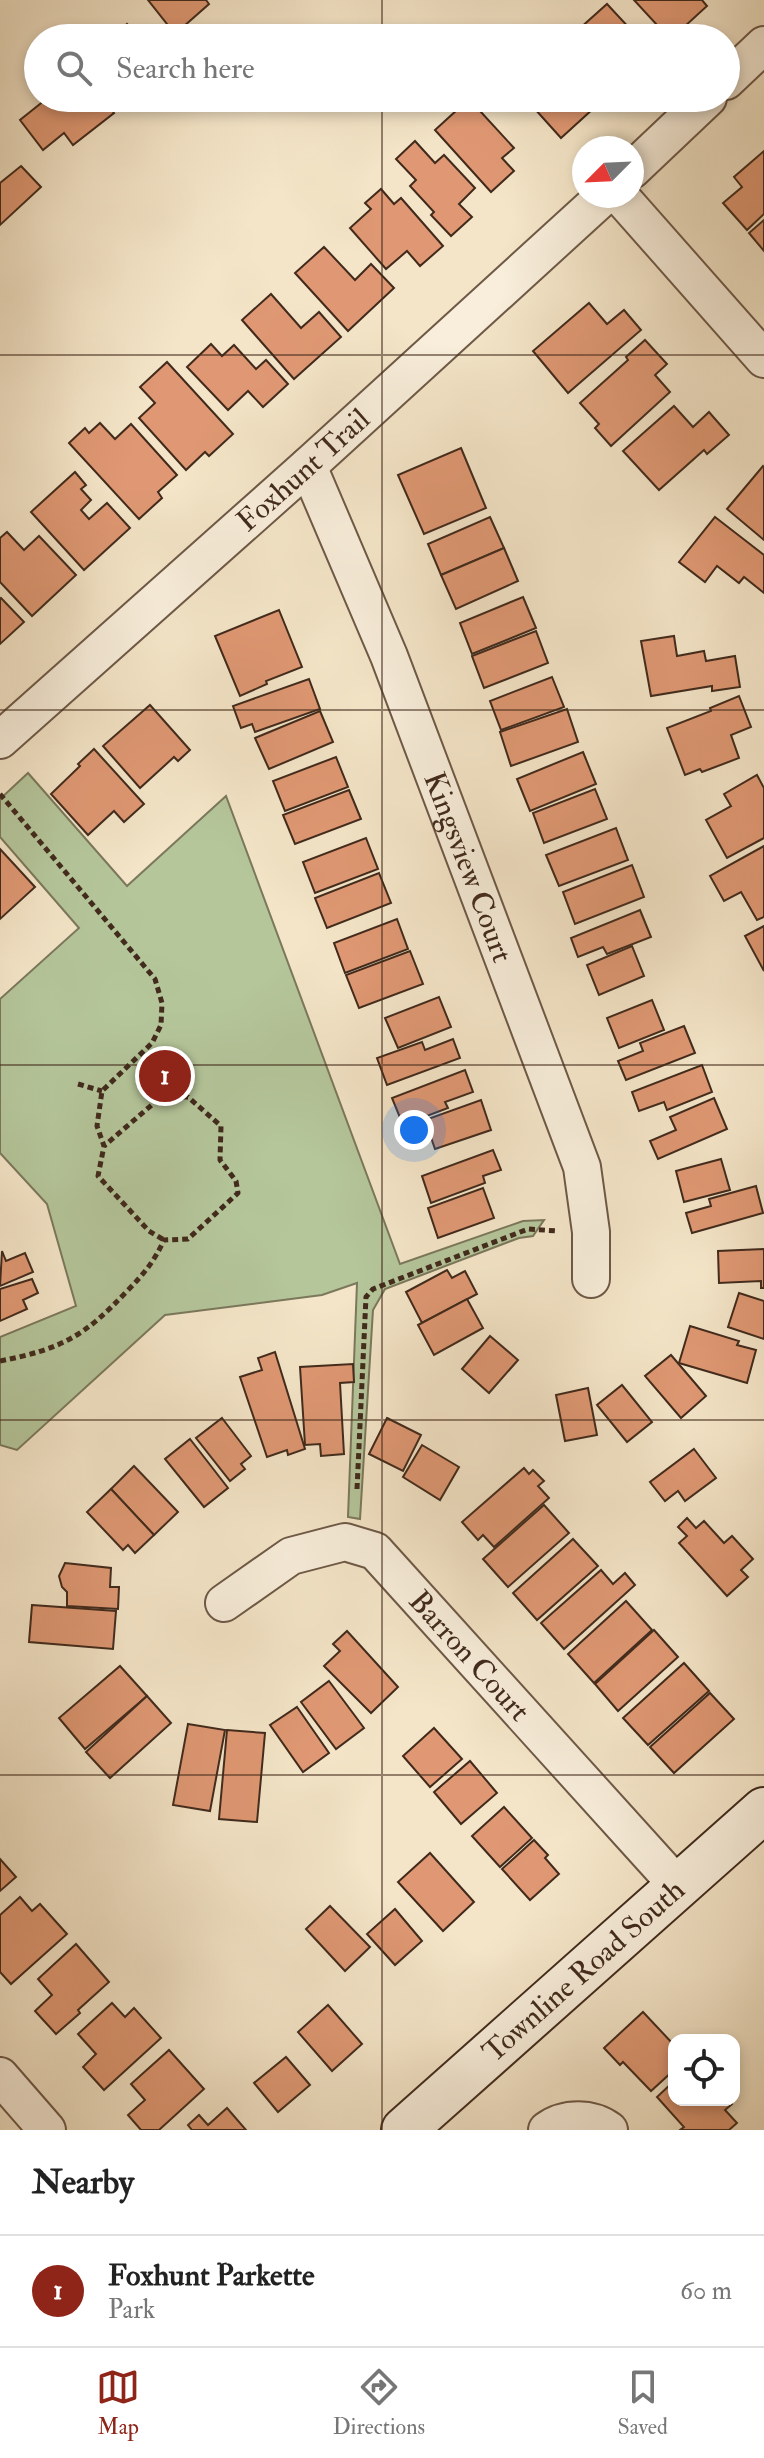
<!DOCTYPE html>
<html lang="en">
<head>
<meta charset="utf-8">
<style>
	body { margin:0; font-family:"IM FELL Double Pica",serif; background:#f2f2f2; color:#222 }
	.controls { position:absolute; right:24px; bottom:24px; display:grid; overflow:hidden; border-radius:16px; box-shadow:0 4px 12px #0003 }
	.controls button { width:72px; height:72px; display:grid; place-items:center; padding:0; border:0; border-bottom:2px solid #e0e0e0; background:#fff; color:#222; font:40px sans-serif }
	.compass { position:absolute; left:572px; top:136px; width:72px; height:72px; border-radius:50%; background:#fff; box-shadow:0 4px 12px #0003; rotate:246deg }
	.you { position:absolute; left:414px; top:1130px; width:28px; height:28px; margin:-20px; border:6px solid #fff; border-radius:50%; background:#1a73e8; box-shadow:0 0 0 12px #1a73e833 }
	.badge { display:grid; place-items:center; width:52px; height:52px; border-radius:50%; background:#8f2418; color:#fff; font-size:26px; font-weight:700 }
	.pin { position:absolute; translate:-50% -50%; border:4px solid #fff; box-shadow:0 2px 8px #0006 }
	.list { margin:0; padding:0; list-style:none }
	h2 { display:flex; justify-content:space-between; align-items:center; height:104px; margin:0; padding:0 32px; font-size:34px }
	h2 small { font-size:26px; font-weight:400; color:#767676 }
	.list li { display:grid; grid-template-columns:52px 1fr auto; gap:24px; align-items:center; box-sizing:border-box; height:112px; padding:0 32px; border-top:2px solid #e0e0e0 }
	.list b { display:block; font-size:30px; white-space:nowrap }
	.list p { margin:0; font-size:26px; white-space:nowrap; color:#767676 }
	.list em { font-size:26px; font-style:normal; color:#767676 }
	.icon { flex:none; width:44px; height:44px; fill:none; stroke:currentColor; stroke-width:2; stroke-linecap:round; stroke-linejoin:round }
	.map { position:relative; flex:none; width:764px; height:2130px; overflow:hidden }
	.search { position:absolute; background:#fff; box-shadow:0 4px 12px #0003; left:24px; right:24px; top:24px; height:88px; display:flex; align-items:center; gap:20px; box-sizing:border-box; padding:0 28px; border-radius:44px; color:#767676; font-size:30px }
	.sheet { height:216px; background:#fff }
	nav { display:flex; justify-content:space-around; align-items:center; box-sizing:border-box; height:112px; border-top:2px solid #e0e0e0; background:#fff; font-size:22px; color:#767676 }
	nav a { display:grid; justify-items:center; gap:4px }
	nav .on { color:#8f2418 }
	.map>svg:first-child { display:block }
	.green { fill:#b5c69b; stroke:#7b785c; stroke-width:2 }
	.building { fill:#df9873; stroke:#412a1c; stroke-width:2 }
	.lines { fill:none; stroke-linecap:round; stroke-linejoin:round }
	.street-casing { stroke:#6e5947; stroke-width:40 }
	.secondary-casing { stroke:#412a1c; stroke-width:48 }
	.path { stroke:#412a1c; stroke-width:5; stroke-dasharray:6 4; stroke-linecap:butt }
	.street { stroke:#f8eedb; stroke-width:36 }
	.secondary { stroke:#f8eedb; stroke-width:44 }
	.grid { fill:none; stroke:#412a1c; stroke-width:2; stroke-opacity:0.55 }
	.labels { text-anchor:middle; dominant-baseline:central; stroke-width:6; stroke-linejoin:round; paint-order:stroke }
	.street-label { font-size:30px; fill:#412a1c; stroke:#f8eedb }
</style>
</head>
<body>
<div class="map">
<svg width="764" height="2130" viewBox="0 0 764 2130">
	<rect width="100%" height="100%" fill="#f4e5c8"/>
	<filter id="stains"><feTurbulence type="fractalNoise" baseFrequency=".0025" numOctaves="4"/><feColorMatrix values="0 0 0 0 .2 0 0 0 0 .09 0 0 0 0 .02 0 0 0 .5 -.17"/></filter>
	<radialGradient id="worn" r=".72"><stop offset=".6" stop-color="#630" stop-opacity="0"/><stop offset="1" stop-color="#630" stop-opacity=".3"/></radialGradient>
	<!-- green -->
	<path class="green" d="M 28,773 L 127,886 L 226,796 L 400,1264 L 523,1221 L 544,1220 L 533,1236 L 519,1238 L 385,1289 L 373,1310 L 360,1519 L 348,1517 L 357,1283 L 322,1295 L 165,1315 L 17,1450 L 0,1445 L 0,1337 L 76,1306 L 47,1204 L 0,1153 L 0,999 L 79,928 L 0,837 L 0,799 Z"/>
	<!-- building -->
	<g class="building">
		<path d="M 148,0 L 206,0 L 209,4 L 175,34 Z"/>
		<path d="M 634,0 L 702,0 L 707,6 L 672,38 L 669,38 Z"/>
		<path d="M 607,4 L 632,31 L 635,29 L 644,38 L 569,38 Z"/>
		<path d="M 127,24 L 140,38 L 112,38 Z"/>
		<path d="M 43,98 L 102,98 L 114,113 L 73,145 L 64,133 L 43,150 L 20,120 L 45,100 Z"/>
		<path d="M 525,98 L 605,98 L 561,138 Z"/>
		<path d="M 469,99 L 514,148 L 502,158 L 514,171 L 491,192 L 435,130 Z"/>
		<path d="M 415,141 L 435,163 L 444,155 L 475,188 L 459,204 L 472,217 L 451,236 L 431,215 L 434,212 L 410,186 L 416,180 L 396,159 Z"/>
		<path d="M 764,151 L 764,214 L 747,230 L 723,203 L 742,187 L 734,177 Z"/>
		<path d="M 21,166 L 41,187 L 0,225 L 0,183 Z"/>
		<path d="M 381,189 L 394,204 L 401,198 L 443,246 L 420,266 L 407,251 L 386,269 L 350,228 L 371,209 L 365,203 Z"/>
		<path d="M 764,220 L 764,251 L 749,233 Z"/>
		<path d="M 324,247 L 355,280 L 371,264 L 394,288 L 348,331 L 295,273 Z"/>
		<path d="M 271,294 L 301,328 L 319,312 L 341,337 L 294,379 L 242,320 Z"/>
		<path d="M 589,303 L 607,324 L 624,310 L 641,330 L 568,393 L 533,351 Z"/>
		<path d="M 645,340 L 667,364 L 655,375 L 670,392 L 611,446 L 595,428 L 599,424 L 580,403 L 628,360 L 626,357 Z"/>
		<path d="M 211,344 L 222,356 L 234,345 L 256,369 L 266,360 L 288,384 L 263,407 L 248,391 L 228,410 L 187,367 Z"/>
		<path d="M 167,362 L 233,434 L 209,456 L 205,452 L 186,470 L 139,418 L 155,403 L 140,387 Z"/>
		<path d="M 674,406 L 693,427 L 709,412 L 729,435 L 707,454 L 704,450 L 659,490 L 623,451 Z"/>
		<path d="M 100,423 L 115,439 L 131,424 L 177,475 L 158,492 L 162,498 L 139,519 L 69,443 L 85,428 L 89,433 Z"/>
		<path d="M 461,448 L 486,508 L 424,534 L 398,475 Z"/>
		<path d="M 763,466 L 764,467 L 764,540 L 727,509 Z"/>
		<path d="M 75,472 L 86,485 L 81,489 L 91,500 L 81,510 L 89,519 L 107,503 L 130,528 L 84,570 L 31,512 Z"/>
		<path d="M 490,517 L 504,548 L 441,575 L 428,544 Z"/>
		<path d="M 715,517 L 764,555 L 764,593 L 744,577 L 739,583 L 717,566 L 705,582 L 679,562 Z"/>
		<path d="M 7,532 L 24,550 L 39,536 L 76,575 L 32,616 L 0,582 L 0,538 Z"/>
		<path d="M 504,548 L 518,581 L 456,609 L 441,575 Z"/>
		<path d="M 523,597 L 536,628 L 472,654 L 460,623 Z"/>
		<path d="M 1,598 L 24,622 L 0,644 L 0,599 Z"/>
		<path d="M 279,610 L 302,667 L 266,681 L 267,684 L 240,696 L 215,636 Z"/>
		<path d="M 536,631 L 548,663 L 484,688 L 472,656 Z"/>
		<path d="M 674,636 L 677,656 L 704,651 L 706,661 L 735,656 L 740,687 L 712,691 L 712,686 L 651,696 L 641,641 Z"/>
		<path d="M 552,677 L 564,707 L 501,730 L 490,701 Z"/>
		<path d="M 309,679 L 320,709 L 255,732 L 252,724 L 241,728 L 233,706 Z"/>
		<path d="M 739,696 L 751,727 L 731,735 L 739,758 L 702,772 L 700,769 L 685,775 L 667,728 L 711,711 L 710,708 Z"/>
		<path d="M 150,705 L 190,750 L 178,761 L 174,757 L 140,788 L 103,746 Z"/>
		<path d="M 567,709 L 578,742 L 511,766 L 500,732 Z"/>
		<path d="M 320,711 L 333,742 L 269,769 L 255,738 Z"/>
		<path d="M 94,749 L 144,804 L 124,822 L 114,811 L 88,835 L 51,794 L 80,766 L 78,764 Z"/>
		<path d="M 583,752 L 596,784 L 530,811 L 517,779 Z"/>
		<path d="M 336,757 L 348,787 L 285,811 L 273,781 Z"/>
		<path d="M 757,775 L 764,788 L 764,838 L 727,858 L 706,820 L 731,806 L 724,794 Z"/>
		<path d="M 595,789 L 607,819 L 544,843 L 533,813 Z"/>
		<path d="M 349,790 L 361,819 L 295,844 L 283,815 Z"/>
		<path d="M 616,828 L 628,860 L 559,886 L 546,855 Z"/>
		<path d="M 366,838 L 378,869 L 315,893 L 303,862 Z"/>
		<path d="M 764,846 L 764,917 L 757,920 L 741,892 L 724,901 L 710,876 Z"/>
		<path d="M 0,849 L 35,887 L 0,919 Z"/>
		<path d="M 632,865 L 644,897 L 575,924 L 563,892 Z"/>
		<path d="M 379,873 L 391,903 L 327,928 L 315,898 Z"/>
		<path d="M 640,910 L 651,937 L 607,954 L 603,947 L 578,957 L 571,938 Z"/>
		<path d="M 397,919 L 408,949 L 345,973 L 334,943 Z"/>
		<path d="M 764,926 L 764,971 L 745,936 Z"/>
		<path d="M 632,946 L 644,976 L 599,995 L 587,965 Z"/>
		<path d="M 410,951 L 423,984 L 359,1008 L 346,975 Z"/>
		<path d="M 439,997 L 451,1027 L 398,1048 L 385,1018 Z"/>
		<path d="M 652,1000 L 664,1030 L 619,1048 L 607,1018 Z"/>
		<path d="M 684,1026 L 695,1053 L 626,1080 L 618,1061 L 643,1051 L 640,1043 Z"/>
		<path d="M 453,1039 L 460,1058 L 387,1085 L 377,1058 L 422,1042 L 425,1050 Z"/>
		<path d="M 702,1065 L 712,1092 L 667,1110 L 664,1102 L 639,1111 L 632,1092 Z"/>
		<path d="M 465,1070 L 473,1092 L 445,1102 L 448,1108 L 403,1125 L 392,1098 Z"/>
		<path d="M 714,1098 L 727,1129 L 658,1159 L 650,1141 L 676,1130 L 670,1117 Z"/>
		<path d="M 481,1100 L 491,1130 L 435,1149 L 425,1120 Z"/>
		<path d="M 493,1150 L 501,1170 L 483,1176 L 485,1183 L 431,1203 L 422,1176 Z"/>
		<path d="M 721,1159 L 730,1190 L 684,1202 L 676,1171 Z"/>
		<path d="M 756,1186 L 763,1213 L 692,1233 L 686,1213 L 711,1206 L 709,1199 Z"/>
		<path d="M 483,1188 L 494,1218 L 438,1238 L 428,1208 Z"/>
		<path d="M 764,1249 L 764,1288 L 761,1288 L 761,1281 L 719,1283 L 718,1251 Z"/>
		<path d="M 2,1251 L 6,1261 L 25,1253 L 33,1272 L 0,1286 Z"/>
		<path d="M 447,1270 L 452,1278 L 465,1271 L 477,1294 L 422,1323 L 406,1292 Z"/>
		<path d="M 32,1279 L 38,1293 L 23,1300 L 27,1309 L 0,1321 L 0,1289 Z"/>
		<path d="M 739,1293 L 764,1301 L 764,1339 L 728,1327 Z"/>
		<path d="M 467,1299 L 483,1328 L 434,1355 L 418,1325 Z"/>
		<path d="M 690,1326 L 739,1341 L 737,1345 L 756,1350 L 747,1383 L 679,1363 Z"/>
		<path d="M 490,1336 L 518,1360 L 489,1393 L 462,1369 Z"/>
		<path d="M 275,1352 L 305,1449 L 288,1455 L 287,1450 L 267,1457 L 240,1377 L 262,1370 L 258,1358 Z"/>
		<path d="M 671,1355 L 706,1396 L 681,1418 L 645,1376 Z"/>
		<path d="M 353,1364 L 354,1382 L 340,1383 L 344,1454 L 321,1456 L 320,1444 L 305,1445 L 300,1367 Z"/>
		<path d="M 622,1385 L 652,1422 L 627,1442 L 597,1405 Z"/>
		<path d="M 588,1388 L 597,1435 L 565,1441 L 556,1395 Z"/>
		<path d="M 222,1418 L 251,1456 L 241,1464 L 245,1469 L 230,1481 L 196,1438 Z"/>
		<path d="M 387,1418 L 421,1435 L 403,1471 L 369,1454 Z"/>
		<path d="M 190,1439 L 228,1488 L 204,1507 L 165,1459 Z"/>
		<path d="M 422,1445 L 459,1467 L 440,1500 L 403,1477 Z"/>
		<path d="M 694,1449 L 716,1478 L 685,1501 L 678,1491 L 665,1501 L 650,1482 Z"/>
		<path d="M 134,1466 L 178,1512 L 154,1535 L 111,1489 Z"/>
		<path d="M 524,1468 L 529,1474 L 533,1470 L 544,1481 L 538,1486 L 549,1498 L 494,1547 L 483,1535 L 478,1540 L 462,1522 Z"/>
		<path d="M 111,1489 L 154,1535 L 135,1553 L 128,1545 L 123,1550 L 87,1512 Z"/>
		<path d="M 544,1505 L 569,1533 L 508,1587 L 483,1559 Z"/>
		<path d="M 687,1518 L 696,1528 L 704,1521 L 724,1543 L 732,1536 L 753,1559 L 741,1570 L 748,1577 L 727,1596 L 679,1543 L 687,1536 L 678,1527 Z"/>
		<path d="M 573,1539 L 598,1566 L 537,1620 L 513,1593 Z"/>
		<path d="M 65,1563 L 111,1568 L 110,1587 L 119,1587 L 118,1609 L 67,1606 L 67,1592 L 62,1587 L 59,1576 Z"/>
		<path d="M 601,1570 L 613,1584 L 625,1573 L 635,1585 L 564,1649 L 541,1623 Z"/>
		<path d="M 626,1601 L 652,1630 L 594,1683 L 568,1654 Z"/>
		<path d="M 32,1605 L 116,1611 L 113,1649 L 29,1642 Z"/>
		<path d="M 654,1630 L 678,1657 L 618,1711 L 595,1684 Z"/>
		<path d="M 347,1631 L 398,1687 L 371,1713 L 324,1666 L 340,1651 L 333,1644 Z"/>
		<path d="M 684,1663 L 709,1691 L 648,1745 L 623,1718 Z"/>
		<path d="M 120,1666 L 147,1696 L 85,1749 L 59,1718 Z"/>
		<path d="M 329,1681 L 364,1728 L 336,1749 L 301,1702 Z"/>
		<path d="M 710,1693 L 734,1719 L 674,1773 L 650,1747 Z"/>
		<path d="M 147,1696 L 171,1723 L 110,1778 L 86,1752 Z"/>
		<path d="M 297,1707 L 329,1753 L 303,1772 L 270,1725 Z"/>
		<path d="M 188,1724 L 225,1730 L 210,1811 L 173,1805 Z"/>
		<path d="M 434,1728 L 462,1759 L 430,1787 L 403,1756 Z"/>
		<path d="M 227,1730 L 265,1733 L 257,1822 L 219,1819 Z"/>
		<path d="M 470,1761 L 497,1793 L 461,1824 L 434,1792 Z"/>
		<path d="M 504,1807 L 532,1838 L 500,1867 L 472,1836 Z"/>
		<path d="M 534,1840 L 548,1855 L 545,1858 L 559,1874 L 530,1900 L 502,1869 Z"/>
		<path d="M 430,1853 L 474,1902 L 443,1931 L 398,1882 Z"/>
		<path d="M 0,1859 L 16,1877 L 0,1891 Z"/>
		<path d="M 20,1897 L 32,1911 L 40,1904 L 67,1934 L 11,1984 L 0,1972 L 0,1915 Z"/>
		<path d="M 330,1906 L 370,1947 L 345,1971 L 306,1929 Z"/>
		<path d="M 395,1909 L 422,1941 L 395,1965 L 367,1934 Z"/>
		<path d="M 76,1944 L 109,1982 L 78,2010 L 80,2013 L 56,2034 L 35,2011 L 52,1995 L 38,1979 Z"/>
		<path d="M 112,2003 L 125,2017 L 134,2008 L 161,2038 L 104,2090 L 83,2067 L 96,2054 L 78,2034 Z"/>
		<path d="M 328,2005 L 362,2044 L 332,2071 L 298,2032 Z"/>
		<path d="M 643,2012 L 674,2045 L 674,2070 L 651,2091 L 623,2062 L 620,2065 L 604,2048 Z"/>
		<path d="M 169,2050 L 204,2089 L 159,2130 L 141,2130 L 128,2115 L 145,2100 L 131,2084 Z"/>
		<path d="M 286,2057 L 310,2085 L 278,2112 L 254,2083 Z"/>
		<path d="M 674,2081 L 674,2100 L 729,2100 L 732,2104 L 725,2110 L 737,2123 L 729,2130 L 680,2130 L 684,2127 L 657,2097 Z"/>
		<path d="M 227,2108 L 246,2130 L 192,2130 L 188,2125 L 199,2115 L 208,2125 Z"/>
	</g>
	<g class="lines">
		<!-- street casing -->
		<g class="street-casing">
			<g id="street">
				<path d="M 726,81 L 764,45"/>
				<path d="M 632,170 L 708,98"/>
				<path d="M 620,196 L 764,359"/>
				<path id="s1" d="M 308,466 L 389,656 L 582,1167 L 591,1232 L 591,1279"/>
				<path id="s2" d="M 0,740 L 308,466 L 604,196"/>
				<path id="s3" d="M 224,1603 L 291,1556 L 345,1542 L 375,1551 L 678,1886"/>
				<path d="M 0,2076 L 47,2130"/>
				<path d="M 547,2130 C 565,2117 591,2117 609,2130"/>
			</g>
		</g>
		<!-- secondary casing -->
		<g class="secondary-casing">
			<g id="secondary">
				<path id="s4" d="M 404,2130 L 764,1810"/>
			</g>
		</g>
		<!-- path -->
		<g class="path">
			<path d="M 0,794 L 155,979 L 162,1003 L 161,1025 L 152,1043 L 102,1091 L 97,1126 L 104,1146 L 98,1176 L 149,1231 L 164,1240"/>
			<path d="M 78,1084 L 102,1091"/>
			<path d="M 0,1361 C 62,1349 85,1336 128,1290 C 144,1274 155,1260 164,1240 L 188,1239 L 238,1193 L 236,1181 L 220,1160 L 221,1126 L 188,1097 L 161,1097 L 104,1146"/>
			<path d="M 357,1489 L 366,1297 L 373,1289 L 528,1229 L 558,1231"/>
		</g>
		<!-- street -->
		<use href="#street" class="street"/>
		<!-- secondary -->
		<use href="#secondary" class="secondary"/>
	</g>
	<!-- grid -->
	<path class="grid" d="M 382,0 L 382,38M 382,98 L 382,2130M 0,355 L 764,355M 0,710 L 764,710M 0,1065 L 764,1065M 0,1420 L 764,1420M 0,1775 L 764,1775"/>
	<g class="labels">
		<!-- street labels -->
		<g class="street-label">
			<text stroke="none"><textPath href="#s2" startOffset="406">Foxhunt Trail</textPath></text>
			<text stroke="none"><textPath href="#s1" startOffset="432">Kingsview Court</textPath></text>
			<text stroke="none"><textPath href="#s3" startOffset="310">Barron Court</textPath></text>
			<text stroke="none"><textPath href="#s4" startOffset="240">Townline Road South</textPath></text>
		</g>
	</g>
	<rect width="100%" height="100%" filter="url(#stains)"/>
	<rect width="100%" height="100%" fill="url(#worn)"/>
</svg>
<div class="controls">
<button><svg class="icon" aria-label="locate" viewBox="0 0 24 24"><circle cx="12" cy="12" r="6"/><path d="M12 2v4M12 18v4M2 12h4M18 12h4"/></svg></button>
</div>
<svg class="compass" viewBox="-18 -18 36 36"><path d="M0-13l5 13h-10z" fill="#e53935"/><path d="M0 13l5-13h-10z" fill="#767676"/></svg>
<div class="you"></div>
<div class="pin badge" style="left:165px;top:1076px">1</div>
<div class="search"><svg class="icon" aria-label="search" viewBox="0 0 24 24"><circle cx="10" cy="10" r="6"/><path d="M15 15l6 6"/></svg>Search here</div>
</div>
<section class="sheet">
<h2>Nearby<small></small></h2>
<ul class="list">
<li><span class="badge">1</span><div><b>Foxhunt Parkette</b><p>Park</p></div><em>60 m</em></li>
</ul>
</section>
<nav>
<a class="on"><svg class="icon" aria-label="map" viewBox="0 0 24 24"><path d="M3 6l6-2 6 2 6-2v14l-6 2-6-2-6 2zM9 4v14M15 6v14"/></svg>Map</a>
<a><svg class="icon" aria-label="directions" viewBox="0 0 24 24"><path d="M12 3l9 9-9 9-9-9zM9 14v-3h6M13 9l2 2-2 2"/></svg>Directions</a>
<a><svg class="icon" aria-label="saved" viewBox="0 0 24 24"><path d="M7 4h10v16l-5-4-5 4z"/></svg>Saved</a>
</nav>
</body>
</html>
